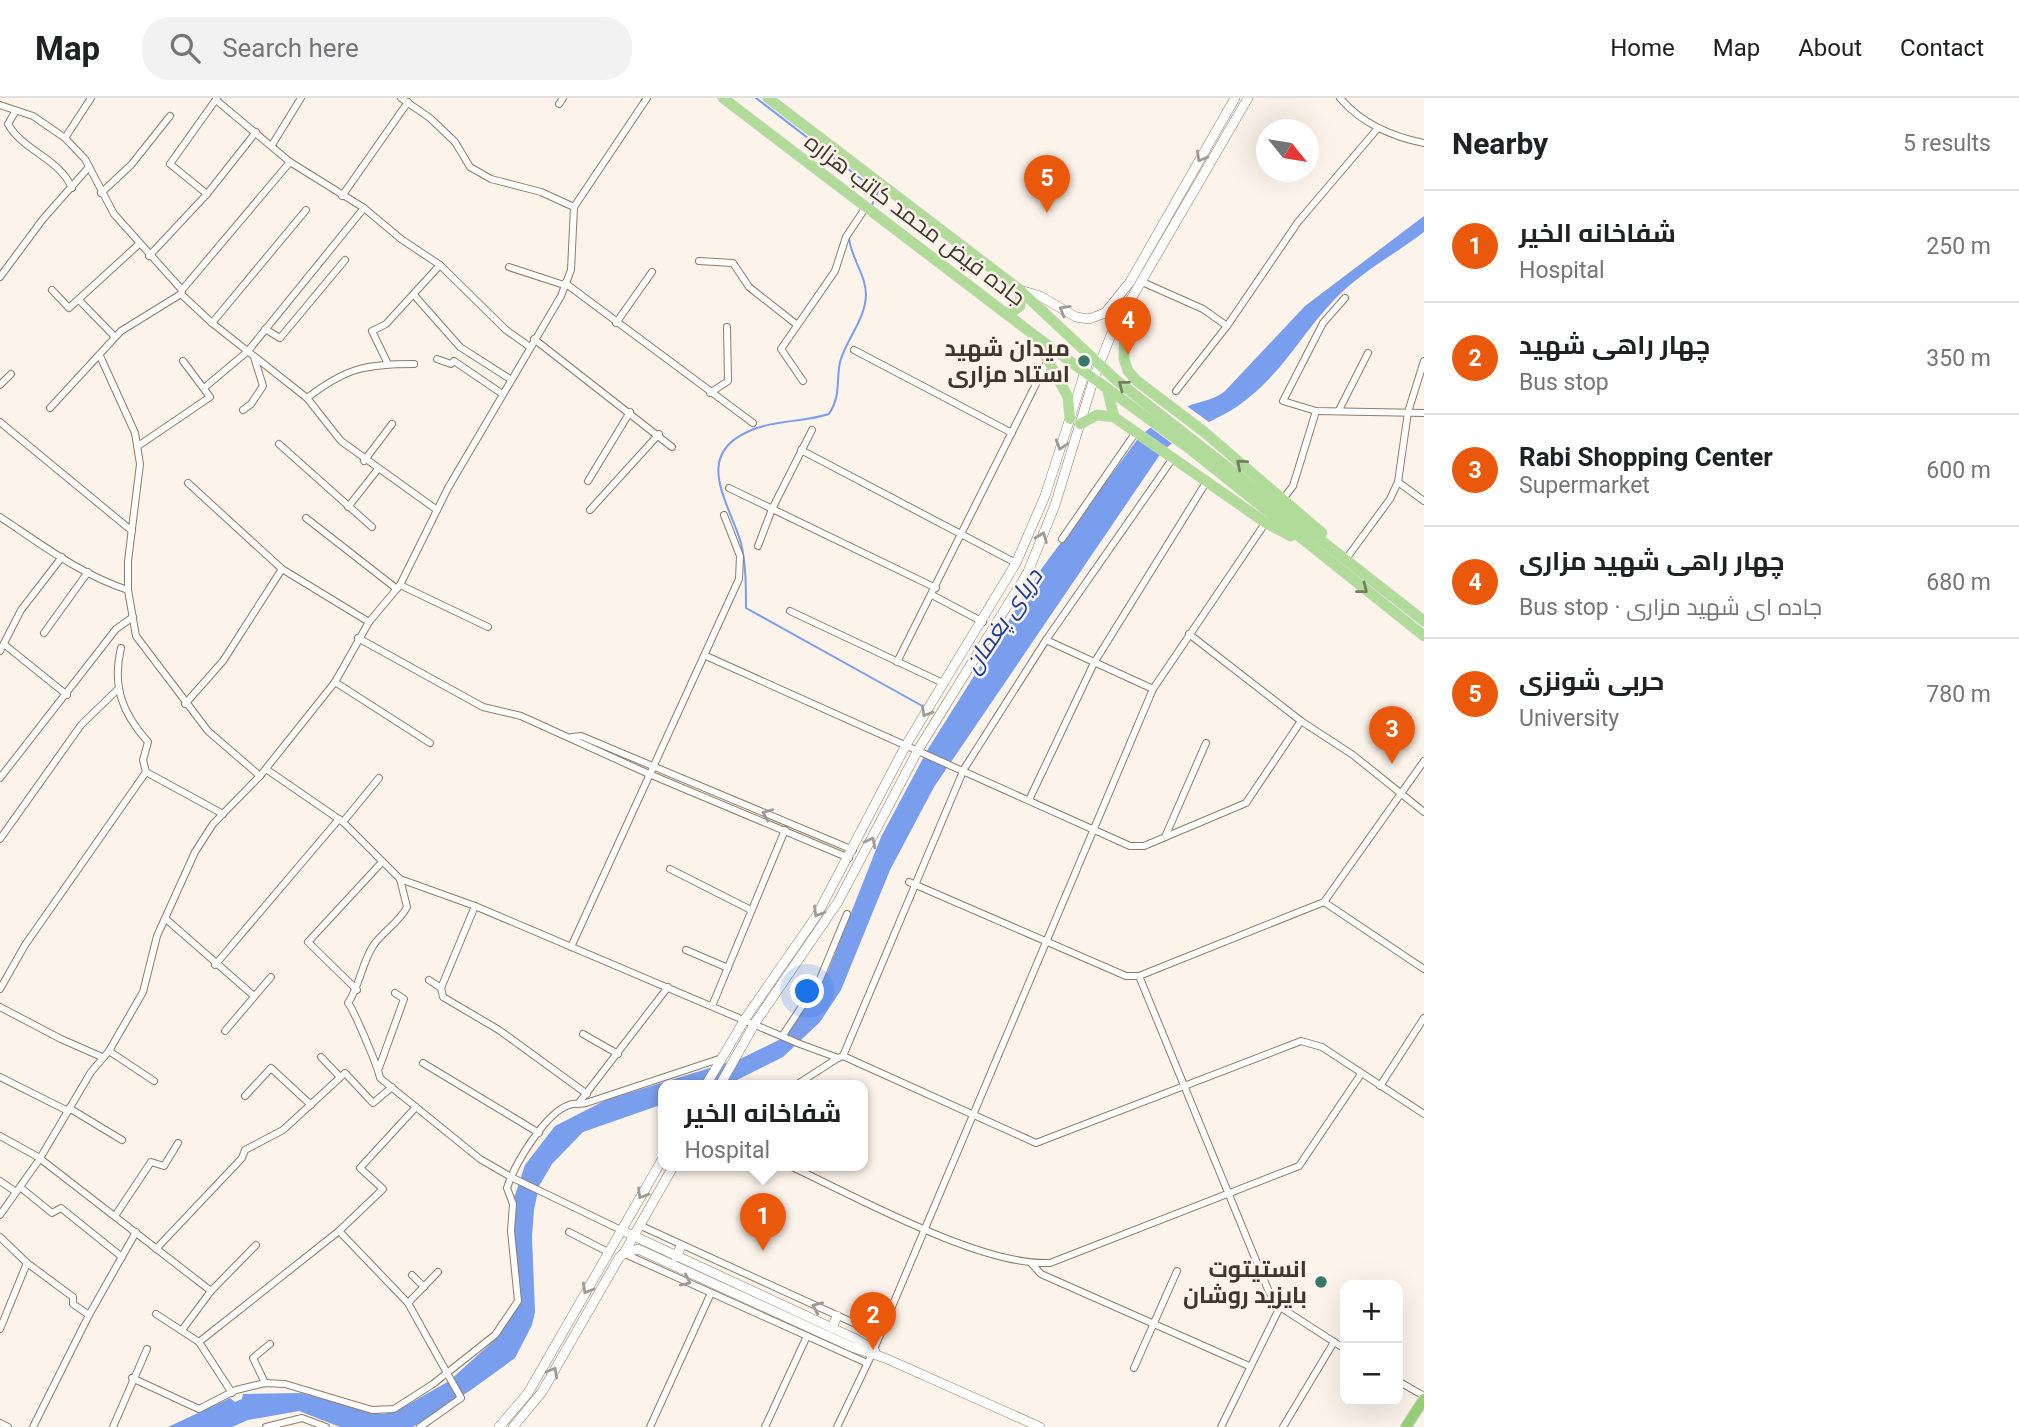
<!DOCTYPE html>
<html lang="en">
<head>
<meta charset="utf-8">
<style>
	body { margin:0; font-family:Roboto,Cairo,sans-serif; background:#f2f2f2; color:#202124 }
	.controls { position:absolute; right:21px; bottom:21px; display:grid; overflow:hidden; border-radius:14px; box-shadow:0 7px 28px #0002 }
	.controls button { width:63px; height:63px; display:grid; place-items:center; padding:0; border:0; border-bottom:2px solid #e0e0e0; background:#fff; color:#202124; font:35px sans-serif }
	.compass { position:absolute; left:1256px; top:21px; width:63px; height:63px; border-radius:50%; background:#fff; box-shadow:0 7px 28px #0002; rotate:120deg }
	.you { position:absolute; left:808px; top:894px; width:24px; height:24px; margin:-18px; border:5px solid #fff; border-radius:50%; background:#1a73e8; box-shadow:0 0 0 10px #1a73e833 }
	.badge { display:grid; place-items:center; width:46px; height:46px; border-radius:50%; background:#ea580c; color:#fff; font-size:23px; font-weight:700 }
	.pin { position:absolute; translate:-50% -58px; filter:drop-shadow(0 2px 4px #0008) }
	.pin::after { content:''; position:absolute; top:37px; width:24px; height:21px; background:inherit; clip-path:polygon(0 0,100% 0,50% 100%) }
	.popup { position:absolute; left:658px; top:982px; width:210px; height:91px; box-sizing:border-box; display:grid; place-content:center; border-radius:14px; background:#fff; filter:drop-shadow(0 2px 5px #0005); font-size:23px; white-space:nowrap; color:#757577 }
	.popup b { font-size:26px; color:#202124 }
	.popup::after { content:''; position:absolute; left:50%; top:100%; margin-left:-14px; border:14px solid transparent; border-top-color:#fff }
	.list { margin:0; padding:0; list-style:none }
	h2 { display:flex; justify-content:space-between; align-items:center; height:91px; margin:0; padding:0 28px; font-size:30px }
	h2 small { font-size:23px; font-weight:400; color:#757577 }
	.list li { display:grid; grid-template-columns:46px 1fr auto; gap:21px; align-items:center; box-sizing:border-box; height:112px; padding:0 28px; border-top:2px solid #e0e0e0 }
	.list b { display:block; font-size:26px; white-space:nowrap }
	.list p { margin:0; font-size:23px; white-space:nowrap; color:#757577 }
	.list em { font-size:23px; font-style:normal; color:#757577 }
	.icon { flex:none; width:38px; height:38px; fill:none; stroke:currentColor; stroke-width:2; stroke-linecap:round; stroke-linejoin:round }
	.map { position:relative; flex:none; width:1424px; height:1329px; overflow:hidden }
	header { display:flex; align-items:center; gap:42px; box-sizing:border-box; height:98px; padding:0 35px; background:#fff; border-bottom:2px solid #e0e0e0 }
	header strong { font-size:33px }
	nav { display:flex; gap:38px; margin-inline-start:auto; font-size:24px }
	.search { width:490px; height:63px; background:#f2f2f2; display:flex; align-items:center; gap:18px; box-sizing:border-box; padding:0 24px; border-radius:28px; color:#757577; font-size:26px }
	main { display:flex }
	aside { flex:1; background:#fff }
	.map>svg:first-child { display:block }
	.water { fill:#799eee }
	.pier { fill:#fcf3ea }
	.lines { fill:none; stroke-linecap:round; stroke-linejoin:round }
	.stream { stroke:#799eee; stroke-width:2 }
	.minor-casing { stroke:#907b67; stroke-width:8 }
	.secondary-casing { stroke:#907b67; stroke-width:10 }
	.primary-casing { stroke:#d5d3d1; stroke-width:11 }
	.trunk-casing { stroke:#d5d3d1; stroke-width:12 }
	.minor { stroke:#fff; stroke-width:6 }
	.secondary { stroke:#fff; stroke-width:9 }
	.primary { stroke:#b1db98; stroke-width:10 }
	.trunk { stroke:#97cf76; stroke-width:10 }
	.oneway { stroke:#9f9a96 }
	.oneway2 { stroke:#72805e }
	.poi-dot { fill:#34786c; stroke:#fcf3ea; stroke-width:2.5 }
	.labels { text-anchor:middle; dominant-baseline:central; stroke-width:5; stroke-linejoin:round; paint-order:stroke }
	.street-label { font-size:23px; fill:#3f362e; stroke:#fcf3ea }
	.poi-label { font-size:23px; font-weight:bold; fill:#3f362e; stroke:#fcf3ea; text-anchor:end }
	.water-label { font-size:24px; font-style:italic; fill:#1a3d99; stroke:#fcf3ea }
</style>
</head>
<body>
<header>
<strong>Map</strong>
<div class="search"><svg class="icon" aria-label="search" viewBox="0 0 24 24"><circle cx="10" cy="10" r="6"/><path d="M15 15l6 6"/></svg>Search here</div>
<nav><a>Home</a><a>Map</a><a>About</a><a>Contact</a></nav>
</header>
<main>
<div class="map">
<svg width="1424" height="1329" viewBox="0 0 1424 1329">
	<rect width="100%" height="100%" fill="#fcf3ea"/>
	<!-- water -->
	<path class="water" d="M 1424,118 L 1424,134 C 1394,157 1362,173 1335,201 C 1303,234 1285,271 1247,301 C 1220,324 1182,330 1159,358 L 934,689 L 890,772 L 841,892 L 820,924 L 783,959 L 733,984 L 723,987 L 663,987 L 663,1006 L 583,1034 L 552,1066 L 539,1088 L 534,1112 L 532,1138 L 535,1214 L 532,1227 L 515,1260 L 471,1292 L 413,1329 L 340,1329 L 299,1313 L 248,1322 L 232,1329 L 168,1329 L 230,1300 L 235,1304 L 242,1301 L 243,1296 L 301,1295 L 382,1316 L 395,1314 L 449,1283 L 498,1239 L 516,1211 L 514,1100 L 525,1067 L 555,1028 L 606,1002 L 742,960 L 785,939 L 828,873 L 881,739 L 928,651 L 1042,470 L 1137,342 C 1151,327 1169,316 1188,308 C 1201,303 1211,303 1224,294 L 1305,208 Z"/>
	<!-- pier -->
	<path class="pier" d="M 1184,306 L 1209,324 L 1206,328 L 1174,347 L 1147,327 Z"/>
	<g class="lines">
		<!-- stream -->
		<g class="stream">
			<path d="M 756,0 L 878,94 L 872,107"/>
			<path d="M 849,140 C 851,160 866,177 866,197 C 865,223 846,241 840,264 C 836,284 841,298 829,316 C 805,324 777,322 754,331 C 691,355 728,402 741,445 C 746,466 746,489 746,510 L 926,610"/>
		</g>
		<!-- minor casing -->
		<g class="minor-casing">
			<g id="minor">
				<path d="M 401,0 L 430,20 L 455,44 L 470,69 L 491,81 L 541,94 L 574,109"/>
				<path d="M 1340,0 C 1361,25 1393,39 1424,45"/>
				<path d="M 216,2 L 290,64 L 364,110 L 401,141 L 440,167 L 506,232 L 530,249"/>
				<path d="M 559,6 L 563,0"/>
				<path d="M 0,7 L 33,18 L 65,40 L 85,61 L 114,116 L 182,192 L 181,196 L 212,225 L 307,300 L 341,343 L 437,412"/>
				<path d="M 15,14 L 8,26 C 23,53 59,60 72,90"/>
				<path d="M 65,40 L 91,0"/>
				<path d="M 272,47 L 301,0"/>
				<path d="M 101,95 L 131,67 L 170,18"/>
				<path d="M 207,96 L 170,66 L 217,0"/>
				<path d="M 342,98 L 408,4"/>
				<path d="M 149,158 L 207,96 L 256,34"/>
				<path d="M 699,163 L 733,165 L 749,189 L 796,226"/>
				<path d="M 509,169 L 564,187"/>
				<path d="M 0,179 L 43,121 L 89,69"/>
				<path d="M 1140,183 L 1203,211 L 1227,228"/>
				<path d="M 565,185 L 753,325"/>
				<path d="M 52,192 L 69,210 L 139,146"/>
				<path d="M 182,192 L 290,64"/>
				<path d="M 414,197 L 460,249 L 510,281"/>
				<path d="M 1345,200 L 1323,225 L 1283,303 L 1316,313 L 1424,315"/>
				<path d="M 79,202 L 115,239"/>
				<path d="M 212,225 L 306,112"/>
				<path d="M 616,225 L 652,174"/>
				<path d="M 265,231 L 280,240 L 345,162"/>
				<path d="M 534,241 L 672,349"/>
				<path d="M 854,252 L 1012,335"/>
				<path d="M 100,258 L 135,335 L 140,366 L 128,463 L 128,492 L 136,538 L 208,633 L 260,678"/>
				<path d="M 437,261 L 451,266 L 454,263 L 501,295"/>
				<path d="M 388,266 L 372,233 L 386,226 L 440,167"/>
				<path d="M 803,283 L 781,251 L 835,173 L 846,139 L 866,109"/>
				<path d="M 0,287 L 11,276"/>
				<path d="M 204,290 L 248,253 L 364,110"/>
				<path d="M 1176,293 L 1227,228 L 1298,124 L 1378,30"/>
				<path d="M 710,295 L 728,283 L 727,229"/>
				<path d="M 307,300 C 346,270 365,266 414,266"/>
				<path d="M 50,310 L 121,233 L 181,196"/>
				<path d="M 243,312 L 251,306 L 263,288 L 254,259"/>
				<path d="M 1339,312 L 1368,255"/>
				<path d="M 0,324 L 132,433"/>
				<path d="M 279,346 L 372,429"/>
				<path d="M 138,348 L 210,299 L 183,263"/>
				<path d="M 801,352 L 1016,465"/>
				<path d="M 364,363 L 392,326"/>
				<path d="M 588,383 L 630,314"/>
				<path d="M 1398,384 L 1424,403"/>
				<path d="M 188,385 L 282,471 L 369,524"/>
				<path d="M 729,390 L 936,490"/>
				<path d="M 1283,401 L 1293,388 L 1316,313"/>
				<path d="M 348,409 L 378,371"/>
				<path d="M 590,412 L 659,336"/>
				<path d="M 0,419 C 41,446 81,477 128,492"/>
				<path d="M 306,420 L 397,491"/>
				<path d="M 1062,441 L 1136,334"/>
				<path d="M 758,448 L 772,411 L 812,332"/>
				<path d="M 1346,461 L 1390,401 L 1398,384 L 1408,314 L 1424,263"/>
				<path d="M 400,487 L 488,529"/>
				<path d="M 932,497 L 983,524"/>
				<path d="M 790,513 L 943,585"/>
				<path d="M 44,535 L 88,474"/>
				<path d="M 1189,536 L 1301,623 L 1353,657 L 1424,714"/>
				<path d="M 358,540 L 483,609 L 521,618 L 649,676 L 849,760"/>
				<path d="M 1046,542 L 1153,591"/>
				<path d="M 5,547 L 67,597"/>
				<path d="M 121,550 C 112,588 122,615 148,644 L 143,662 L 146,674 L 223,716"/>
				<path d="M 0,553 L 21,512 L 62,459"/>
				<path d="M 706,558 L 1130,748 L 1144,748 L 1246,705 L 1301,623"/>
				<path d="M 897,564 L 1048,262"/>
				<path d="M 335,584 L 430,645"/>
				<path d="M 185,606 L 223,563 L 282,471"/>
				<path d="M 572,639 L 581,638 L 853,752"/>
				<path d="M 266,671 L 343,724 L 400,781 L 475,808 L 800,946 L 838,960 L 843,958 L 1036,1045 L 1301,943 L 1322,949 L 1424,1016"/>
				<path d="M 0,680 L 116,531 L 133,519"/>
				<path d="M 1029,702 L 1094,565 L 1207,383"/>
				<path d="M 343,724 L 379,680"/>
				<path d="M 1165,739 L 1206,645"/>
				<path d="M 0,741 L 81,627 L 117,592"/>
				<path d="M 670,771 L 751,812"/>
				<path d="M 400,781 L 407,809 C 399,825 383,833 373,848 C 362,865 360,887 348,905 C 354,912 378,969 380,980 L 480,1061 L 511,1079 L 621,1132"/>
				<path d="M 909,784 L 1126,878 L 1139,878 L 1324,804 L 1424,663"/>
				<path d="M 1324,804 L 1424,871"/>
				<path d="M 166,821 L 254,898"/>
				<path d="M 571,849 L 739,481 L 740,458 L 724,417"/>
				<path d="M 686,852 L 728,870"/>
				<path d="M 215,867 L 339,721"/>
				<path d="M 1139,878 L 1269,1194 L 1280,1209 L 1345,1251"/>
				<path d="M 429,882 L 441,890 L 443,899 L 499,932 L 587,996"/>
				<path d="M 441,890 L 475,808"/>
				<path d="M 0,891 L 25,847 L 146,674"/>
				<path d="M 357,892 L 308,844 L 382,764"/>
				<path d="M 712,908 L 785,732"/>
				<path d="M 0,909 L 61,941 L 102,959"/>
				<path d="M 225,933 L 271,879"/>
				<path d="M 583,936 L 618,956"/>
				<path d="M 783,937 L 820,881 L 847,816"/>
				<path d="M 109,953 L 154,983"/>
				<path d="M 843,958 L 964,671 L 1046,542 L 1173,360"/>
				<path d="M 321,959 L 340,979"/>
				<path d="M 423,965 L 539,1035"/>
				<path d="M 379,970 L 404,901 L 395,895"/>
				<path d="M 0,979 L 68,1013"/>
				<path d="M 796,987 L 838,960"/>
				<path d="M 1380,988 L 1424,920"/>
				<path d="M 245,998 L 271,970 L 311,1007"/>
				<path d="M 578,1006 L 668,889"/>
				<path d="M 69,1010 L 122,1042"/>
				<path d="M 0,1038 L 38,1059 L 211,1193"/>
				<path d="M 788,1067 C 855,1098 980,1168 1050,1165 L 1299,1068 L 1361,976"/>
				<path d="M 0,1083 L 16,1094"/>
				<path d="M 20,1089 L 52,1115 L 61,1110 L 122,1159"/>
				<path d="M 0,1117 L 39,1062 L 91,974 L 109,953 L 143,894 L 157,838 L 195,754 L 213,726 L 260,678 L 335,584 L 369,524 L 400,487 L 448,390 L 561,198 L 571,172 L 574,109 L 647,0"/>
				<path d="M 115,1118 L 151,1064 L 164,1068 L 178,1045"/>
				<path d="M 639,1127 L 880,1237"/>
				<path d="M 339,1133 L 408,1205 L 461,1300 L 420,1329"/>
				<path d="M 569,1134 L 608,1154"/>
				<path d="M 0,1139 L 27,1165 L 73,1199 L 73,1206 L 89,1217"/>
				<path d="M 156,1151 L 242,1060 L 245,1052 L 283,1032 L 345,975 L 373,1005 L 392,989"/>
				<path d="M 625,1156 L 867,1265"/>
				<path d="M 1031,1165 L 1041,1176 L 1249,1268"/>
				<path d="M 412,1177 L 424,1189"/>
				<path d="M 408,1205 L 438,1174"/>
				<path d="M 156,1216 L 199,1244 L 232,1295"/>
				<path d="M 0,1231 L 27,1165"/>
				<path d="M 182,1232 L 211,1193 L 256,1147"/>
				<path d="M 199,1244 L 339,1133 L 383,1091 L 360,1070 L 416,1009"/>
				<path d="M 1134,1270 L 1177,1173"/>
				<path d="M 132,1280 L 199,1311 L 236,1292 L 265,1285 L 285,1286 L 372,1312 L 394,1311 L 433,1286 L 495,1237 L 518,1203 L 511,1133 L 513,1106 L 507,1090 C 514,1067 545,1015 569,1007 C 574,1005 581,1006 586,1005 L 722,960"/>
				<path d="M 1398,1283 L 1424,1298"/>
				<path d="M 265,1285 L 253,1260 L 270,1246"/>
				<path d="M 0,1325 L 8,1329"/>
				<path d="M 33,1329 L 89,1217 L 136,1134"/>
				<path d="M 113,1329 L 147,1251"/>
				<path d="M 266,1329 L 302,1320 L 326,1329"/>
				<path d="M 650,1329 L 711,1195"/>
				<path d="M 765,1329 L 807,1238"/>
				<path d="M 837,1329 L 872,1256 L 1153,591 L 1266,424"/>
				<path d="M 1221,1329 L 1280,1209"/>
				<path d="M 1283,1329 L 1334,1244"/>
			</g>
		</g>
		<!-- secondary casing -->
		<g class="secondary-casing">
			<g id="secondary">
				<path d="M 1020,192 L 1040,198 L 1076,219 L 1089,221 L 1105,215 L 1130,184 L 1235,0"/>
				<path d="M 706,987 L 745,921 L 817,817 L 906,647 L 1016,465 L 1045,398 L 1090,258"/>
				<path d="M 720,987 L 755,925 L 838,804 L 918,652 L 1028,474 L 1055,407 L 1094,280 L 1113,232 L 1248,0"/>
				<path d="M 621,1132 L 856,1241 L 875,1253"/>
				<path d="M 624,1155 L 674,1067"/>
				<path d="M 676,1159 L 681,1148"/>
				<path d="M 832,1230 L 837,1218"/>
				<path d="M 499,1329 L 528,1295 L 663,1060"/>
				<path d="M 513,1329 L 542,1294 L 619,1160 L 624,1155 L 638,1151 L 852,1249 L 885,1260 L 1040,1329"/>
			</g>
		</g>
		<!-- primary casing -->
		<g class="primary-casing">
			<g id="primary">
				<path d="M 723,0 L 1034,237 L 1190,351 L 1424,538"/>
				<path d="M 768,0 L 1020,192 L 1116,282 L 1424,523"/>
				<path d="M 1125,209 L 1124,261 L 1128,273 L 1137,283 L 1203,333 L 1322,435"/>
				<path d="M 1004,214 L 1012,214 L 1020,208 L 1021,192"/>
				<path d="M 1036,240 L 1068,299 L 1070,321"/>
				<path d="M 1107,290 L 1114,319"/>
				<path d="M 1080,326 L 1097,317 L 1114,319 L 1266,425 L 1291,438"/>
			</g>
		</g>
		<!-- trunk casing -->
		<g class="trunk-casing">
			<path id="trunk" d="M 1406,1329 L 1424,1301"/>
		</g>
		<!-- minor -->
		<use href="#minor" class="minor"/>
		<!-- secondary -->
		<use href="#secondary" class="secondary"/>
		<!-- primary -->
		<use href="#primary" class="primary"/>
		<!-- trunk -->
		<use href="#trunk" class="trunk"/>
	</g>
	<!-- one-way arrows -->
	<defs><path id="oneway-chevron" d="M-2-3.5L2.5 0L-2 3.5" fill="none" stroke-width="1.6" stroke-linecap="round" stroke-linejoin="round" transform="scale(1.75)"/></defs>
	<g class="oneway">
		<use href="#oneway-chevron" transform="translate(1201 59) rotate(120)"/>
		<use href="#oneway-chevron" transform="translate(1064 212) rotate(-150)"/>
		<use href="#oneway-chevron" transform="translate(1061 347) rotate(108)"/>
		<use href="#oneway-chevron" transform="translate(1042 439) rotate(-68)"/>
		<use href="#oneway-chevron" transform="translate(926 614) rotate(121)"/>
		<use href="#oneway-chevron" transform="translate(767 716) rotate(-157)"/>
		<use href="#oneway-chevron" transform="translate(871 744) rotate(-63)"/>
		<use href="#oneway-chevron" transform="translate(818 814) rotate(122)"/>
		<use href="#oneway-chevron" transform="translate(642 1096) rotate(121)"/>
		<use href="#oneway-chevron" transform="translate(686 1183) rotate(25)"/>
		<use href="#oneway-chevron" transform="translate(587 1191) rotate(120)"/>
		<use href="#oneway-chevron" transform="translate(817 1209) rotate(-156)"/>
		<use href="#oneway-chevron" transform="translate(553 1274) rotate(-60)"/>
	</g>
	<g class="oneway2">
		<use href="#oneway-chevron" transform="translate(1123 287) rotate(-142)"/>
		<use href="#oneway-chevron" transform="translate(1241 366) rotate(-139)"/>
		<use href="#oneway-chevron" transform="translate(1363 491) rotate(38)"/>
	</g>
	<!-- markers -->
	<g class="poi-dot">
		<circle cx="1084" cy="263" r="7"/>
		<circle cx="1321" cy="1184" r="7"/>
	</g>
	<g class="labels">
		<!-- street labels -->
		<g class="street-label">
			<text transform="translate(915 122) rotate(37)">جاده فیض محمد کاتب هزاره</text>
		</g>
		<!-- poi labels -->
		<g class="poi-label">
			<text x="1070" y="250">میدان شهید<tspan x="1070" dy="26">استاد مزاری</tspan></text>
			<text x="1307" y="1171">انستیتوت<tspan x="1307" dy="26">بایزید روشان</tspan></text>
		</g>
		<!-- water labels -->
		<g class="water-label">
			<text transform="translate(1003 523) rotate(-56)">دریای پغمان</text>
		</g>
	</g>
</svg>
<div class="controls">
<button>+</button>
<button>−</button>
</div>
<svg class="compass" viewBox="-18 -18 36 36"><path d="M0-13l5 13h-10z" fill="#e53935"/><path d="M0 13l5-13h-10z" fill="#757577"/></svg>
<div class="you"></div>
<div class="pin badge" style="left:763px;top:1153px">1</div>
<div class="popup"><b>شفاخانه الخیر</b>Hospital</div>
<div class="pin badge" style="left:873px;top:1252px">2</div>
<div class="pin badge" style="left:1392px;top:666px">3</div>
<div class="pin badge" style="left:1128px;top:257px">4</div>
<div class="pin badge" style="left:1047px;top:115px">5</div>
</div>
<aside>
<h2>Nearby<small>5 results</small></h2>
<ul class="list">
<li><span class="badge">1</span><div><b>شفاخانه الخیر</b><p>Hospital</p></div><em>250 m</em></li>
<li><span class="badge">2</span><div><b>چهار راهی شهید</b><p>Bus stop</p></div><em>350 m</em></li>
<li><span class="badge">3</span><div><b>Rabi Shopping Center</b><p>Supermarket</p></div><em>600 m</em></li>
<li><span class="badge">4</span><div><b>چهار راهی شهید مزاری</b><p>Bus stop · جاده ای شهید مزاری</p></div><em>680 m</em></li>
<li><span class="badge">5</span><div><b>حربی شونزی</b><p>University</p></div><em>780 m</em></li>
</ul>
</aside>
</main>
</body>
</html>
